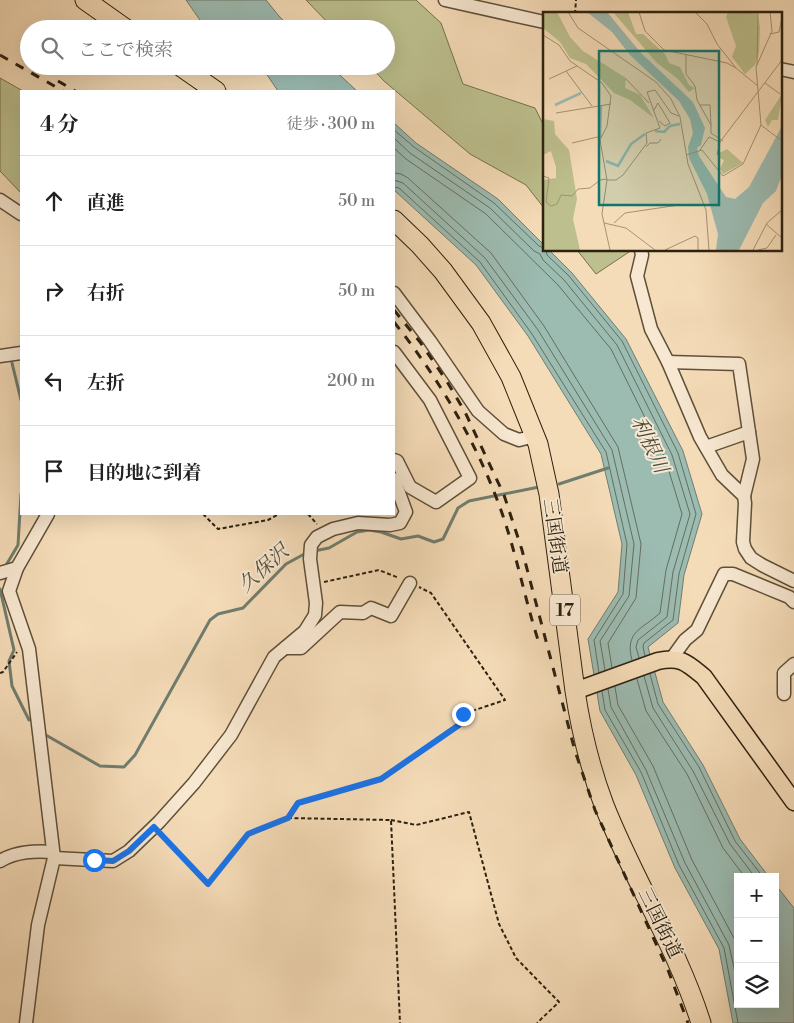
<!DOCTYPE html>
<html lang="ja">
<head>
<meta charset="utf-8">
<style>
	body { margin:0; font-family:"Libre Bodoni","Noto Serif JP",serif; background:#f6f6f6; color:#222 }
	.controls { position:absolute; right:15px; bottom:15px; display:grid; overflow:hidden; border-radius:0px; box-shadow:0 5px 20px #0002 }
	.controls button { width:45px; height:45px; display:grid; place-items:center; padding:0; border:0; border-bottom:1px solid #e0e0e0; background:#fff; color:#222; font:25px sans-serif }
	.stop { position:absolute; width:15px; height:15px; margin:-11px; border:4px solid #1a73e8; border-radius:50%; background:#fff }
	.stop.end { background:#1a73e8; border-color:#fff; box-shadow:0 1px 5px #0008 }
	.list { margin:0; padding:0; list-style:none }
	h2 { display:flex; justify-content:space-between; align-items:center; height:65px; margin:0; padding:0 20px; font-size:21px }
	h2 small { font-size:16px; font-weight:400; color:#767676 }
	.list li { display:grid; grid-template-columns:32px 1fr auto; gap:15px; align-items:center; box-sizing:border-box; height:90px; padding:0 20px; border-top:1px solid #e0e0e0 }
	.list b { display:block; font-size:19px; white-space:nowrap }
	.list em { font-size:16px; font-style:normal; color:#767676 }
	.icon { flex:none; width:28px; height:28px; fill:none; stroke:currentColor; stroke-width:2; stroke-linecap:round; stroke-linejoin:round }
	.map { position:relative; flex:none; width:794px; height:1023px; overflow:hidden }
	.search { position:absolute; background:#fff; box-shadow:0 5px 20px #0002; left:20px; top:20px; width:375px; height:55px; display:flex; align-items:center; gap:12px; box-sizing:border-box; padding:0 18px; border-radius:28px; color:#767676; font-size:19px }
	.panel { position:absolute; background:#fff; box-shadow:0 5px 20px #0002; left:20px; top:90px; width:375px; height:425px; border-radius:0px }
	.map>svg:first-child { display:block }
	.green { fill:#bdc08e; stroke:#75704e }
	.water { fill:#9cbbb1; stroke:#707d70 }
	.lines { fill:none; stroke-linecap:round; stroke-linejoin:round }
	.shore { stroke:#646e60; stroke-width:1 }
	.stream { stroke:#707d70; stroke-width:3 }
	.minor-casing { stroke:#5f5039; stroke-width:15 }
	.major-casing { stroke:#2d210f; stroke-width:19 }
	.highway-casing { stroke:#2d210f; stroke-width:21 }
	.path { stroke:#2d210f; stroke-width:2; stroke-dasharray:4 2.5; stroke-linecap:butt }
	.minor { stroke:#f8e8d1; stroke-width:12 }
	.major { stroke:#f5dcb8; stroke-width:16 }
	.highway { stroke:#f5dcb8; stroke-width:19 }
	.rail { stroke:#2d210f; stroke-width:3; stroke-dasharray:9 9; stroke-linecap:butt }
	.route { stroke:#1a73e8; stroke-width:6 }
	.labels { text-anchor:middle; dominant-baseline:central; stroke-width:4; stroke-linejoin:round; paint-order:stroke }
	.shield { fill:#f8e8d1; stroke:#6a5d49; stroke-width:1 }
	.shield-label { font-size:18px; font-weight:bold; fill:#2d210f }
	.street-label { font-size:19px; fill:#2d210f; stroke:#f8e8d1 }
	.water-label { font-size:20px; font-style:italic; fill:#4e4f40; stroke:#f8e8d1 }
	.inset-river { fill:none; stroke:#9cbbb1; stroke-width:2.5 }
	.inset-road { fill:none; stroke:#a59174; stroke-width:1 }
	.view { fill:#0f766e; fill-opacity:0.15; stroke:#0f766e; stroke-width:2.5 }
	.inset-edge { fill:none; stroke:#2d210f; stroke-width:2.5 }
</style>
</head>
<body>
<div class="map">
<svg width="794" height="1023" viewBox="0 0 794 1023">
	<rect width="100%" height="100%" fill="#f5dcb8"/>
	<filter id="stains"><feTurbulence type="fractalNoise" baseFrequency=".004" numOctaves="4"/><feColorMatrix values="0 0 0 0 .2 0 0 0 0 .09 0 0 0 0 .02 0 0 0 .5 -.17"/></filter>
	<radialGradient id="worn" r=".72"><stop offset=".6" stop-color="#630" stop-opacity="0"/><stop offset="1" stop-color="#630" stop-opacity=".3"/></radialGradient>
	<!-- green -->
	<g class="green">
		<path d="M 306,0 L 416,0 L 441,23 L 463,84 L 535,108 L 544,126 L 544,208 L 526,185 L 470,154 L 384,81 L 370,66 L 386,66 L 386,29 L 334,29 Z"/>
		<path d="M 0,78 L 23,91 L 21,91 L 21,193 L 0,171 Z"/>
		<path d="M 577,250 L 632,250 L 596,274 Z"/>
	</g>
	<!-- water -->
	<g class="water">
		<path d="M 186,0 L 266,0 L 279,16 L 292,29 L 209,29 L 204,26 Z"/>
		<path d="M 261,66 L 330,66 L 357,91 L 278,91 Z"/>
		<path d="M 394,123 L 416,143 L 498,199 L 544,245 L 544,250 L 549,250 L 572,273 L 626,339 L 683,451 L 702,514 L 684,575 L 678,623 L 648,647 L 663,702 L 703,765 L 740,839 L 769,877 L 738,877 L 738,1004 L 775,1004 L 775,884 L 794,908 L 794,1023 L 733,1023 L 719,949 L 675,868 L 636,775 L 600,711 L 588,639 L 618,592 L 622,544 L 601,454 L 528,336 L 476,265 L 394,190 Z"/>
	</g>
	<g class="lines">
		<!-- shore -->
		<g class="shore">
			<path d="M 394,130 L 414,147 L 494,203 L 539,246 L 544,248"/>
			<path d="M 394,138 L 410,153 L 490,208 L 534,251 L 540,254 L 543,260 L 564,280 L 617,345 L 672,455 L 690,514 L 673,572 L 667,617 L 638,640 L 636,647 L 639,658"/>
			<path d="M 394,148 L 406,159 L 486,214 L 558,285 L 611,349 L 665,458 L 682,514 L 666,570 L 660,613 C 643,629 624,631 632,660"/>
			<path d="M 394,173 L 401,174 L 408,178 L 491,253 L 544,326 L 618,447 L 641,544 L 636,598 L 608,643 L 612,668"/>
			<path d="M 394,180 L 403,183 L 485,258 L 538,330 L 612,450 L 634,544 L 629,596 L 600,641 L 605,670"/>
			<path d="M 394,187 L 399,188 L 480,262 L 532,334 L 606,452 L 627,544 L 623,594 L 594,640 L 599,673"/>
			<path d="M 546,250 L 547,255 L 569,276 L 622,341 L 678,453 L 696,514 L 679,574 L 673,620 L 644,643 L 643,647 L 645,656"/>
			<path d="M 650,674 L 658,704 L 699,767 L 735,841 L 763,877"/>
			<path d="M 644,676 L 653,708 L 693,771 L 730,844 L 755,877"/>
			<path d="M 637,679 L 646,711 L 687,774 L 723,848 L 745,877"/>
			<path d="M 615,687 L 618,705 L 653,766 L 692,860 L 735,940 L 738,948"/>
			<path d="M 608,689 L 611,707 L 646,770 L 685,863 L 729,945 L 738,986"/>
			<path d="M 602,691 L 605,710 L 641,772 L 679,865 L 724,948 L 738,1023"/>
		</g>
		<!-- stream -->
		<g class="stream">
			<path d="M 12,363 L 21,400"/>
			<path d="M 559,484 L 608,468"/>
			<path d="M 314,551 L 329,548 L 357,532 L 369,530 L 381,532 L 401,539 L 418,536 L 434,542 L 443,539 L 458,508 L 469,501 L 539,487"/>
			<path d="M 5,567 L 18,545 L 21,494"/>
			<path d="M 0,589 L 14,650 L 9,661 L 12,686 L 29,720"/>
			<path d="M 44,734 L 100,766 L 124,767 L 135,755 L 210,620 L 218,614 L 243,608 L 286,564 L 308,552"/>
		</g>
		<!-- minor casing -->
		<g class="minor-casing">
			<g id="minor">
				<path d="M 445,0 L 544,22"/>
				<path d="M 780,69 L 794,72"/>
				<path d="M 0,200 L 21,214"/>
				<path d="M 641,250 L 642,255 L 637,276 L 651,329 L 668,362 L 700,437 L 722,475 L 744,496 L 745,503 L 743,542 L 745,549 L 751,558 L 762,565 L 794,581"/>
				<path d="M 394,293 L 430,341 L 478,411 L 504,434 L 519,440 L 535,436"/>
				<path d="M 394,352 L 430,400 L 470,478 L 436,502 L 410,487 L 397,461 L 394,460"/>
				<path d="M 0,356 L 21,353"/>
				<path d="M 668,362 L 739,364 L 753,459 L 744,496"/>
				<path d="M 706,447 L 749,432"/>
				<path d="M 0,573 L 17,568"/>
				<path d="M 285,648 L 301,648 L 340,612 L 363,613 L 371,608 L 391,616 L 410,583"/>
				<path d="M 672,658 L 685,640 L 697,630 L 724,574 L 733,574 L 789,597 L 794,602"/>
				<path d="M 784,694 L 784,673 L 794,664"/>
				<path d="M 54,858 L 113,861 L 129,851 L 159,822 L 194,783 L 231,735 L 274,657 L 305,631 L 315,615 L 316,603 L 310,559 L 311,545 L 317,537 L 333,529 L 358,523 L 390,525 L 400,523 L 406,512 L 394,479"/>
				<path d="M 0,861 C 17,851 35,851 53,852"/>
				<path d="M 26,1023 L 38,925 L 54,858 L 29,649 L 9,591 L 17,568 L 48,514"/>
			</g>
		</g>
		<!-- major casing -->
		<g class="major-casing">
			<path id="major" d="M 575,691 L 658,661 C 681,656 687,663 704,677 L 794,802"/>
		</g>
		<!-- highway casing -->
		<g class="highway-casing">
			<g id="highway">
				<path d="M 85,0 L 126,29"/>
				<path d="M 180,66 L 216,91"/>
				<path d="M 394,220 L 420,245 L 443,271 L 481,323 L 511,377 L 538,444 L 549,494 L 575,691 C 581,730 590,768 604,805 C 633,879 677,947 701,1023"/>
			</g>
		</g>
		<!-- path -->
		<g class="path">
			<path d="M 575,14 L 576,0"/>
			<path d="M 203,514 L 218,529 L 268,520 L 279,514"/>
			<path d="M 308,514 L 317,524"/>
			<path d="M 324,582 L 379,570 L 399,578"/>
			<path d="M 0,673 L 3,672 L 17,652"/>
			<path d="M 288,818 L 391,820 L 400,1023"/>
			<path d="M 391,820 L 416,825 L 469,812 L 499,924 L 516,958 L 559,1002 L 537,1023"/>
			<path d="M 161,834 L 208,884 L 248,834 L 288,818 L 298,803 L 381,779 L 459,725 L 463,714 L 505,700 L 431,593 L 419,587"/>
		</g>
		<!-- minor -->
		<use href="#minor" class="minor"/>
		<!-- major -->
		<use href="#major" class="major"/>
		<!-- highway -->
		<use href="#highway" class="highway"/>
		<!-- rail -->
		<g class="rail">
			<path d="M 0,55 L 63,91"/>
			<path d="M 58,81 L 75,91"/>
			<path d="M 394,310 L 420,342 L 446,380 L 465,412 L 504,495 L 522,550 L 575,751 L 595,810 L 668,970 L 688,1023"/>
			<path d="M 394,322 C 440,380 479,446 503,516 C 517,557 525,599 538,640"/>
		</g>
	</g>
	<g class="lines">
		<!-- route -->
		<path class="route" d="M 94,860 L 113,861 L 129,851 L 154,827 L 208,884 L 248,834 L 288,818 L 298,803 L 381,779 L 459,725 L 463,714"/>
	</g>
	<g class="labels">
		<!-- shield labels -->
		<rect class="shield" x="550" y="594.5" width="30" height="31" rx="4"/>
		<g class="shield-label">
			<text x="565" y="610">17</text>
		</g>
		<!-- street labels -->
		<g class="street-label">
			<text transform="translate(555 536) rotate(82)">三国街道</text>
			<text transform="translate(660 923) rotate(64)">三国街道</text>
		</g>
		<!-- water labels -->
		<g class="water-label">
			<text transform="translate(649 445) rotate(65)">利根川</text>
			<text transform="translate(264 569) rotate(-42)">久保沢</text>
		</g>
	</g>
	<!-- overview -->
	<g transform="translate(543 12)">
		<rect width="239" height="239" fill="#f5dcb8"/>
		<path d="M 0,0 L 14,0 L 27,25 L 40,39 L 83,66 L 82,76 L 97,83 L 111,106 L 87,88 L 71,81 L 43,52 L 27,46 L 17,30 L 0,16 ZM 70,0 L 85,0 L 93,22 L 100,22 L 122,42 L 126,51 L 137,55 L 146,73 L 152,76 L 146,80 L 135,67 L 114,51 ZM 185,0 L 214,0 L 217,15 L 216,40 L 212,53 L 202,62 L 189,45 L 193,34 L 183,5 ZM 239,82 L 235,108 L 229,108 L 225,115 L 222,108 ZM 0,107 L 11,109 L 12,122 L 26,138 L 34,187 L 30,207 L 37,238 L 0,238 L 0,168 L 13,166 L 13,155 L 8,139 L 0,143 ZM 184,137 L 200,151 L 180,162 L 177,157 L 181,148 L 176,146 L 176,141 Z" fill="#bdc08e"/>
		<path d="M 44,0 L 64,0 L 98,41 L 150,90 L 162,116 L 158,133 L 154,136 L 156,144 L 183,185 L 192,187 L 206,175 L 239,114 L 239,163 L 233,179 L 220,191 L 196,238 L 173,238 L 175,222 L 164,182 L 146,146 L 145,135 L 150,121 L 147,107 L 136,89 L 87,43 L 69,20 Z" fill="#9cbbb1"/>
		<path class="inset-river" d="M 12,93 L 38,81M 112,119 L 121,120 L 127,114 L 137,112M 57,124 L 58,94M 63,149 L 75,154 L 88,132 L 102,122"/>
		<path class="inset-road" d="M 25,0 L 35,16 L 113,70 L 128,87 L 137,105 L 145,152 L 163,198 L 166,238M 96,0 L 102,19 L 121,38 L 184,51 L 193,56M 152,0 L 164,12 L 174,32 L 193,56 L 215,74M 227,22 L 236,20 L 239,6M 0,23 L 16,33 L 27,49 L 59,71 L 68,84 L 64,114 L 57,128 L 64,168 L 59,202 L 61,211 L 83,216 L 112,238M 143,43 L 143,62 L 152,74 L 154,88 L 168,113 L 168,121 L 180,129M 214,53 L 215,0M 23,59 L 49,94M 6,67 L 34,54M 83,67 L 106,91M 222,71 L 237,82M 157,93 L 167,93 L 168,113M 111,98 L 115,91 L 127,111 L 122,114 L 116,109M 13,101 L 68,92M 218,113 L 239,129M 177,130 L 239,48M 29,131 L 59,124M 103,135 L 107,131 L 115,131 L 118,127M 157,138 L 166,125 L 177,130 L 174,143M 143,143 L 159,138 L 180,164 L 200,152 L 218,113 L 213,55 L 229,19 L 227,0M 0,164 L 6,166 L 3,190 L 8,194 L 14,192 L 18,183 L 29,184 L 35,177 L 47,176 L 57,168 L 64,167M 64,168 L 73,168 L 80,163 L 104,131 L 103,121 L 117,116 L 104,80 L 112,78 L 128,101 L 136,104M 61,211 L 67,238M 71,211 L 82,201 L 136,193M 223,212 L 239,226M 122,238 L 152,224 L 155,226 L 155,238M 210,238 L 224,211 L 239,198M 215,238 L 224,236 L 233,223"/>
		<path class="view" d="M 56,39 L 176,39 L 176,193 L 56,193 Z"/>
		<rect width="239" height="239" class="inset-edge"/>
	</g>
	<rect width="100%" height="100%" filter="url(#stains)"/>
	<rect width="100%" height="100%" fill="url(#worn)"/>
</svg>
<div class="controls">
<button>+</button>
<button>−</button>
<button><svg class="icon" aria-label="layers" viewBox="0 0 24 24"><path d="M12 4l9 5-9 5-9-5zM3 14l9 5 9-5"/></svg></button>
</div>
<div class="stop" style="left:94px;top:860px"></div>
<div class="stop end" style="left:463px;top:714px"></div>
<div class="search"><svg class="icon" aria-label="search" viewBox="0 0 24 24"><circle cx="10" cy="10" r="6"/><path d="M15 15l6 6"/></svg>ここで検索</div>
<section class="panel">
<h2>4 分<small>徒歩 · 300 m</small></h2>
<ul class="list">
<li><svg class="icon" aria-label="ahead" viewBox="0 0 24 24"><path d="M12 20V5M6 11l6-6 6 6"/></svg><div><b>直進</b></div><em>50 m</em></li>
<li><svg class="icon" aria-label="right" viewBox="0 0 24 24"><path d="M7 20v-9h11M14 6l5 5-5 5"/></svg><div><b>右折</b></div><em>50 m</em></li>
<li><svg class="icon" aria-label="left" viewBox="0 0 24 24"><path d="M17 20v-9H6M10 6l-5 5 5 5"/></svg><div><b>左折</b></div><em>200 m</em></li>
<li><svg class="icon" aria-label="arrive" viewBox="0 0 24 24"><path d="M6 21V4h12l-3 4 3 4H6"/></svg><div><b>目的地に到着</b></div></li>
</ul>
</section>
</div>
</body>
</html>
